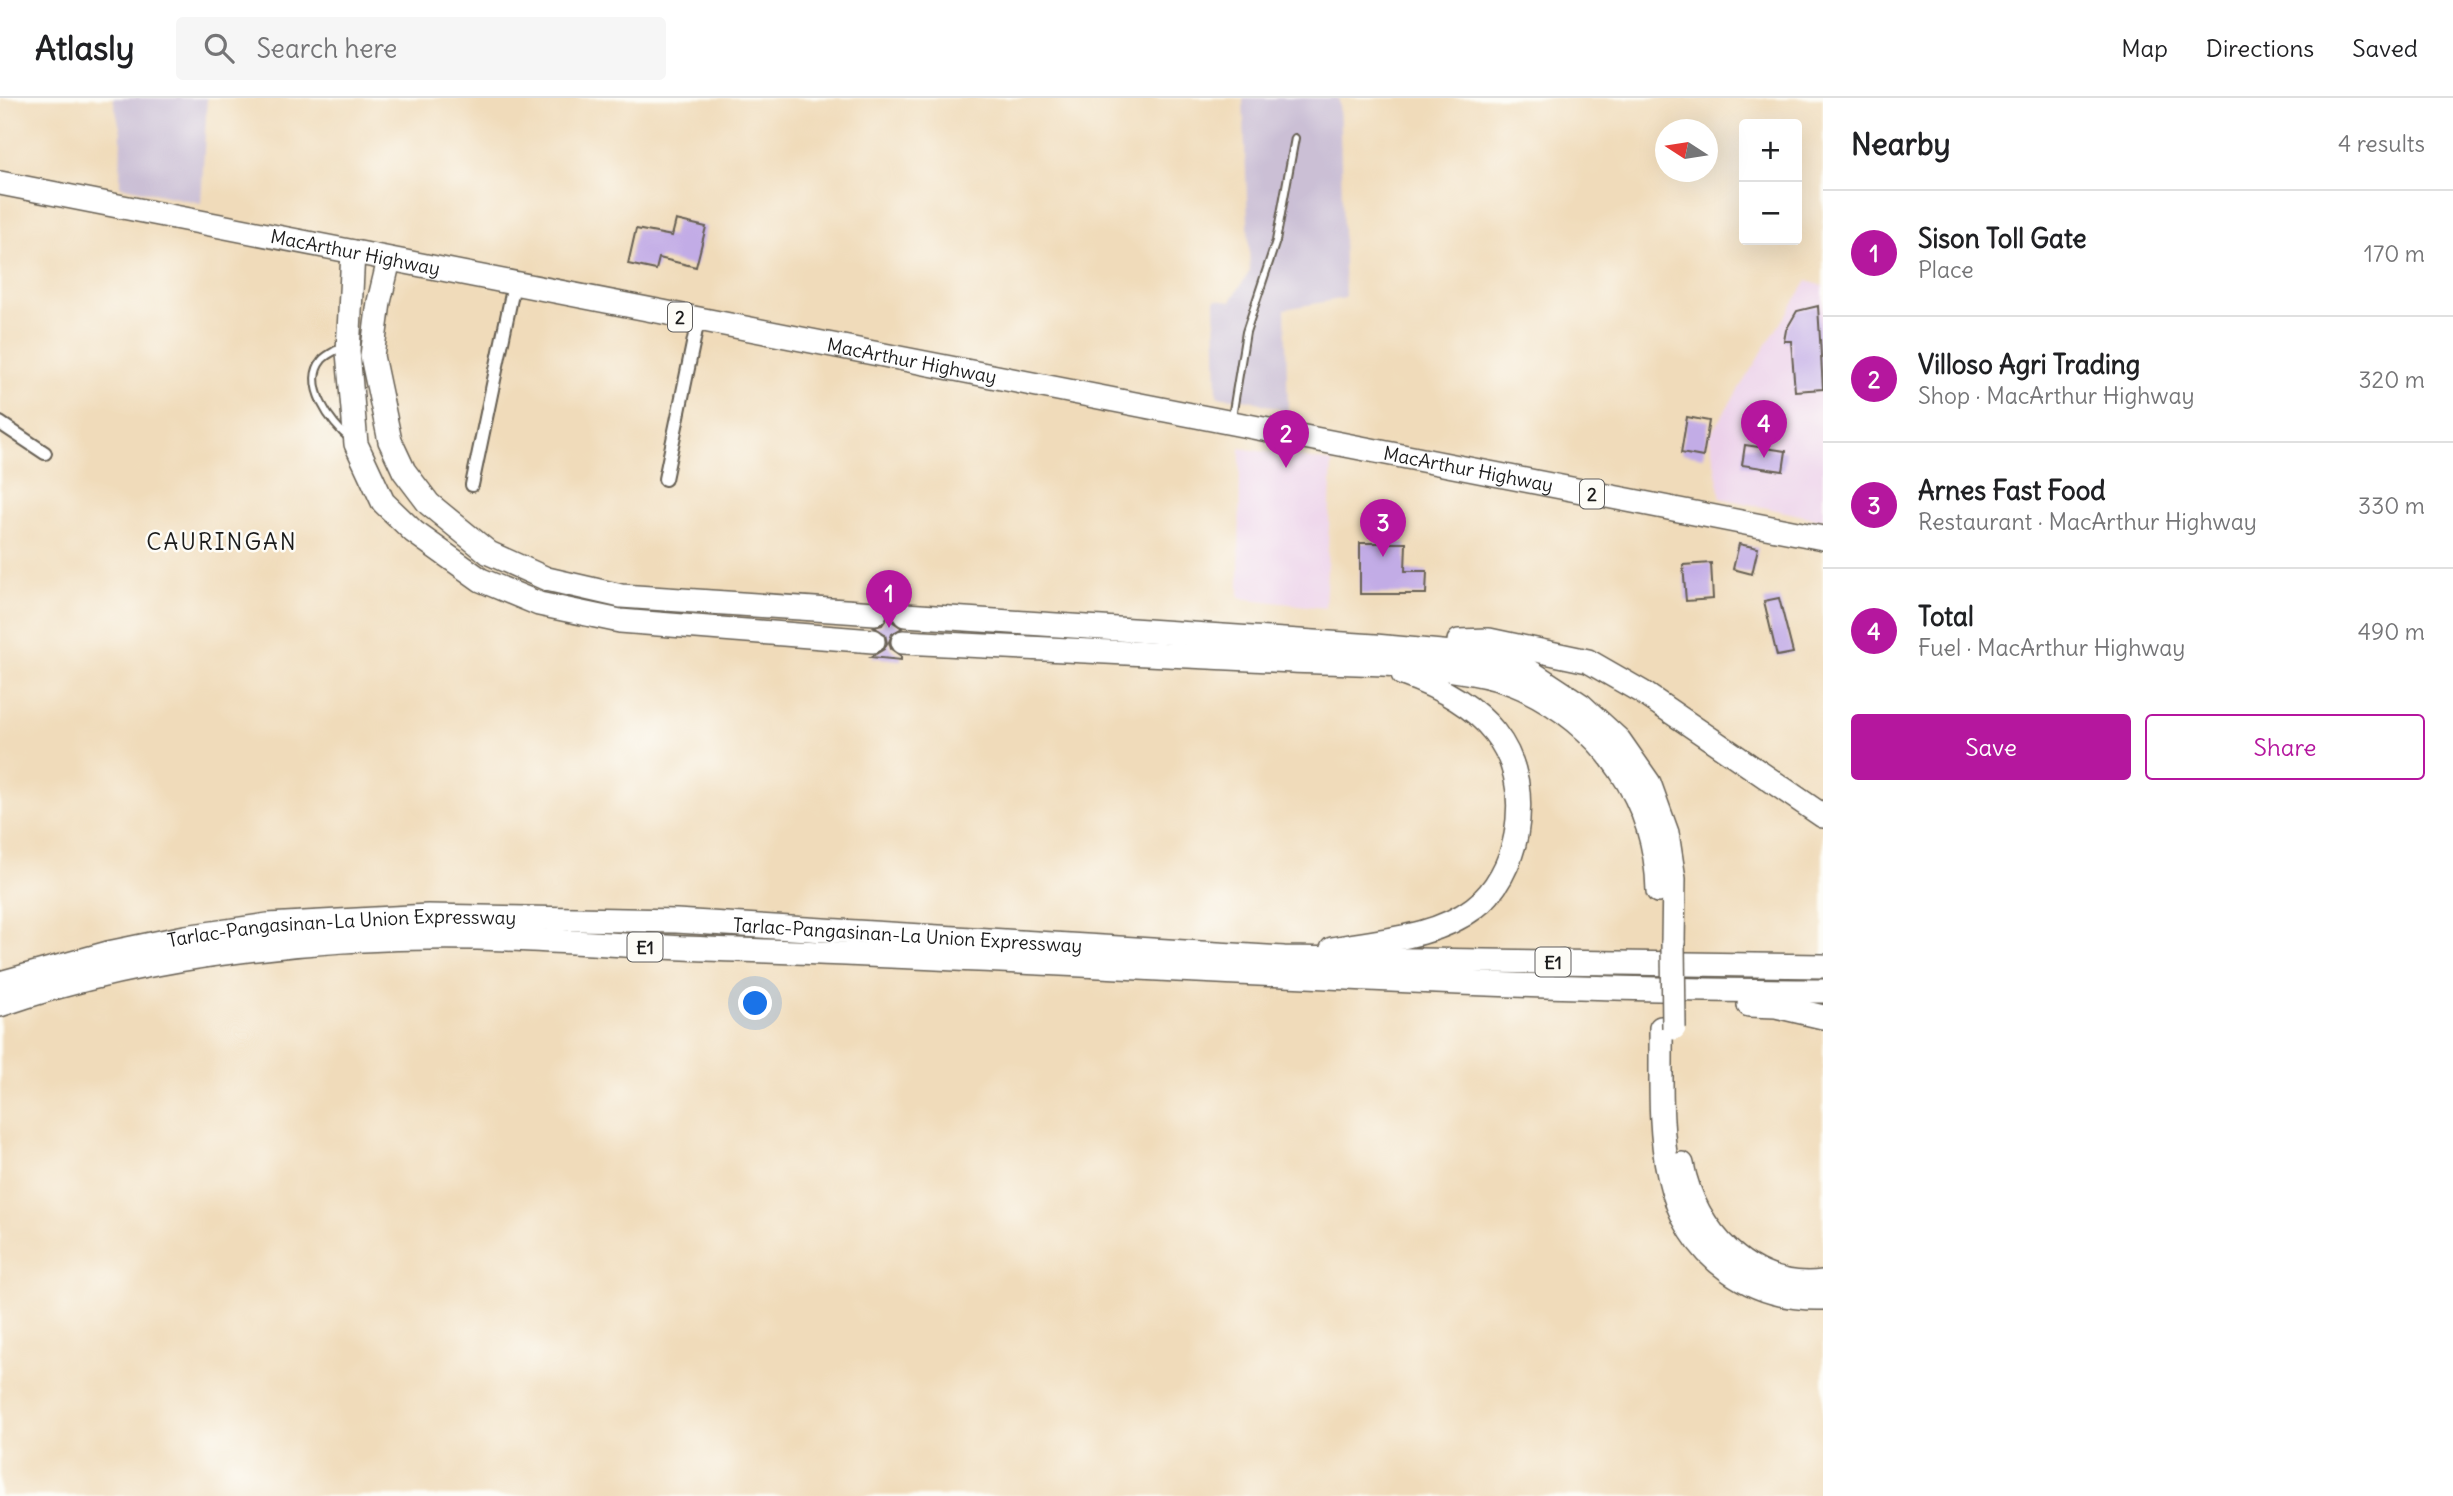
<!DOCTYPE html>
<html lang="en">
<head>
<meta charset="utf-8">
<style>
	body { margin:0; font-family:Delius,sans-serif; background:#f6f6f6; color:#202124 }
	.controls { position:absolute; right:21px; top:21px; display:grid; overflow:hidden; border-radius:7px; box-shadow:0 7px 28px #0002 }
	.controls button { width:63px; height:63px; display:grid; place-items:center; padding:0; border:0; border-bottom:2px solid #e0e0e0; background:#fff; color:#202124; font:35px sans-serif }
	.compass { position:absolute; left:1655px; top:21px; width:63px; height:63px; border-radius:50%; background:#fff; box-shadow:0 7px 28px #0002; rotate:282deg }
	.you { position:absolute; left:756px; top:906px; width:24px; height:24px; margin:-18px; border:5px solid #fff; border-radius:50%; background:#1a73e8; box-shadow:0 0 0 10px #1a73e833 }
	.badge { display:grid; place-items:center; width:46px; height:46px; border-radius:50%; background:#b5179e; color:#fff; font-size:23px; font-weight:700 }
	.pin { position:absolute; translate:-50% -58px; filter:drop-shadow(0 2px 4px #0008) }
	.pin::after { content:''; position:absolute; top:37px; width:24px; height:21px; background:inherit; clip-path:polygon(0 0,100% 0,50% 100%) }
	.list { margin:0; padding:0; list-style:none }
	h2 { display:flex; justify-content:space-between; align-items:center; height:91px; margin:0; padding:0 28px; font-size:30px }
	h2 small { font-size:23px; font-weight:400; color:#757577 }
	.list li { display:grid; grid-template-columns:46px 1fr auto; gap:21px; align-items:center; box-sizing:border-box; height:126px; padding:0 28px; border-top:2px solid #e0e0e0 }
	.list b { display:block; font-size:26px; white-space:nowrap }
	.list p { margin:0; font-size:23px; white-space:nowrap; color:#757577 }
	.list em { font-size:23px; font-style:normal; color:#757577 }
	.actions { display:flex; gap:14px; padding:21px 28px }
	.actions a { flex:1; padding:16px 0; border:2px solid #b5179e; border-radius:7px; text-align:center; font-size:24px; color:#b5179e }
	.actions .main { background:#b5179e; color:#fff }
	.icon { flex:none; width:38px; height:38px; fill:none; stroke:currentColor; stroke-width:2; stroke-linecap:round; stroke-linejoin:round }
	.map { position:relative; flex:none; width:1823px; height:1398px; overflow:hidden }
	header { display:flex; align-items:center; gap:42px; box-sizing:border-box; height:98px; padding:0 35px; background:#fff; border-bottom:2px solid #e0e0e0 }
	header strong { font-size:33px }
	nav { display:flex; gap:38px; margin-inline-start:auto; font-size:24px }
	.search { width:490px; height:63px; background:#f6f6f6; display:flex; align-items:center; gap:18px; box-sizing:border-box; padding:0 24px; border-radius:7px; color:#757577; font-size:26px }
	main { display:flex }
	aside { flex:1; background:#fff }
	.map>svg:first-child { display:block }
	.built { fill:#ecd1ea }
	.industrial { fill:#cbbfd5 }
	.building { fill:#c2ace6 }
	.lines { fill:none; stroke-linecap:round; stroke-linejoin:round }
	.lane-casing { stroke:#665f53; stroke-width:10 }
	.street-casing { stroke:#665f53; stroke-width:16 }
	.highway-casing { stroke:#665f53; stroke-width:26 }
	.lane { stroke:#fff; stroke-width:6 }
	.street { stroke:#fff; stroke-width:12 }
	.highway { stroke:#fff; stroke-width:23 }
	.highway-bridge-casing { stroke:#665f53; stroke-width:26; stroke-linecap:butt }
	.highway-bridge { stroke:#fff; stroke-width:23 }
	.labels { text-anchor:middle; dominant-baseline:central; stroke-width:5; stroke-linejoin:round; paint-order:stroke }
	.shield { fill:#fdfcf7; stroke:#605f5e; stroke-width:2 }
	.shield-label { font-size:18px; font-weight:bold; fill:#1c1c1c }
	.street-label { font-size:19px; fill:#1c1c1c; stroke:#fdfcf7 }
	.quarter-label { font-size:23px; letter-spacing:2px; fill:#1c1c1c; stroke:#fdfcf7 }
</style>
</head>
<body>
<header>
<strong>Atlasly</strong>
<div class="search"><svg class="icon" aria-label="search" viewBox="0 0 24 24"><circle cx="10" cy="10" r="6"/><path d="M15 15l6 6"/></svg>Search here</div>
<nav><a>Map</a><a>Directions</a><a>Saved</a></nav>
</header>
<main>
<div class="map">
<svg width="1823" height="1398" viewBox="0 0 1823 1398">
	<rect width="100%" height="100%" fill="#fdfcf7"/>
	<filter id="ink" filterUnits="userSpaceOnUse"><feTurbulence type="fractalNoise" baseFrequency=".0143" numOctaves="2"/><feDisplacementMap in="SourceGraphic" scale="14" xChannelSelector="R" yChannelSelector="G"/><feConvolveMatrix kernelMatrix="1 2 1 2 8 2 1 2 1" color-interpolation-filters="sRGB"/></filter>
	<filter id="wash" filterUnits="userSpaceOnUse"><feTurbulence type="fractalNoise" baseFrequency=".00686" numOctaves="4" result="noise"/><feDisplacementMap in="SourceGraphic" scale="28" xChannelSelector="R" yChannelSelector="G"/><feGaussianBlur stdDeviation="1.57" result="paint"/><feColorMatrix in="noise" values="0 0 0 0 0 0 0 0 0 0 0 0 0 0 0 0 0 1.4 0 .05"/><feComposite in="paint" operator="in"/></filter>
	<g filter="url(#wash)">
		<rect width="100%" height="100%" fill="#f0dbba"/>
		<!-- built -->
		<g class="built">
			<path d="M 1807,183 L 1823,188 L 1823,422 L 1721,400 L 1709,338 Z"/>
			<path d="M 1240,350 L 1332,364 L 1325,510 L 1239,500 Z"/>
		</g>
		<!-- industrial -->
		<g class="industrial">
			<path d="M 113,0 L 207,0 L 201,105 L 120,88 L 121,34 Z"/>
			<path d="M 1243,0 L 1339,0 L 1345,200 L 1285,211 L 1288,314 L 1250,302 L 1217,298 L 1215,201 L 1231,203 L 1250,173 Z"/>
		</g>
		<g id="blocks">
			<!-- building -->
			<g class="building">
				<path d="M 676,122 L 706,129 L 696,169 L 659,160 L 656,172 L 628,166 L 636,131 L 672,138 Z"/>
				<path d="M 1818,208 L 1823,291 L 1795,293 L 1791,243 L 1784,243 L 1786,232 L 1797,213 Z"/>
				<path d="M 1687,319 L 1709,323 L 1703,359 L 1681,355 Z"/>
				<path d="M 1745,347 L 1786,353 L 1783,373 L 1742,367 Z"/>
				<path d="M 1360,445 L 1406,445 L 1405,473 L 1427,473 L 1426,496 L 1360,496 Z"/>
				<path d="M 1739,446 L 1758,450 L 1752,476 L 1733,471 Z"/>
				<path d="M 1711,465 L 1713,501 L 1686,503 L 1683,467 Z"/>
				<path d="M 877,493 L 907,495 L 907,503 L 898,505 L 891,515 L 893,524 L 902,530 L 892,536 L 889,544 L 891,551 L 901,558 L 901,562 L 871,559 L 884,551 L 887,545 L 885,536 L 874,529 L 882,527 L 889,517 L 887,508 L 877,501 Z"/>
				<path d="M 1779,500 L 1793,555 L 1777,558 L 1764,503 Z"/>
			</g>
		</g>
	</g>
	<g filter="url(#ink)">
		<use href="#blocks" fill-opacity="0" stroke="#665f53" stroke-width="2"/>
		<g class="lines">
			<!-- lane casing -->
			<g class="lane-casing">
				<g id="lane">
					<path d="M 343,253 L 336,252 C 332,255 325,258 322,262 C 302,286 331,326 350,341"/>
					<path d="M 1232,319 L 1246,234 L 1276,143 L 1295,40"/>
				</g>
			</g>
			<!-- street casing -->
			<g class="street-casing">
				<g id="street">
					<path d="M 0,325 L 45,355"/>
					<path d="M 665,381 L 698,222"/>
					<path d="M 472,387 L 514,186"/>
				</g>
			</g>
			<!-- highway casing -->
			<g class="highway-casing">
				<g id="highway">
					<path id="s1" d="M 0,85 L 1823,440"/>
					<path d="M 353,154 L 348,254 L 356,346 L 383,404 L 414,434 L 481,482 L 539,506 L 620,523 L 873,543"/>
					<path d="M 389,162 L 379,204 L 372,258 L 390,343 L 404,373 L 429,406 L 489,455 L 547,481 L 621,498 L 875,515"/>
					<path d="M 905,517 L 1375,548 L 1486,558 L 1531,574 L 1581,607 L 1619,642 L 1649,685 L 1667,735 L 1674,781 L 1673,845"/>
					<path d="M 1459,543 L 1489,542 L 1588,563 L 1642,594 L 1823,718"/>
					<path d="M 903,544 C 1033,550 1163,556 1293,563 C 1358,566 1465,563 1523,590 C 1604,629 1656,702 1658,793"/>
					<path d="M 1332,851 C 1379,842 1435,840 1474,810 C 1496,794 1511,764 1516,737 C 1531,649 1481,604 1403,576"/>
					<path id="s2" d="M 0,885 L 108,855 L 185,839 L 268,827 L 428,818 L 676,823 L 1284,860 L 1823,868"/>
					<path d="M 0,907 C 153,853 347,835 508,841 C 585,844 662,850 738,852 C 1100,864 1461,893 1823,893"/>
					<path d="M 1749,907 L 1776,908 L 1823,919"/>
					<path d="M 1661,930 C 1662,1013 1651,1118 1728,1172 C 1757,1193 1788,1201 1823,1200"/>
					<path d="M 1682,1066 C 1694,1133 1750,1193 1823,1184"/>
				</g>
			</g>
			<!-- lane -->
			<use href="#lane" class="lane"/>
			<!-- street -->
			<use href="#street" class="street"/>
			<!-- highway -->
			<use href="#highway" class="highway"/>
			<!-- highway-bridge casing -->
			<g class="highway-bridge-casing">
				<path id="highway-bridge" d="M 1673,845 L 1674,930"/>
			</g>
			<!-- highway-bridge -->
			<use href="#highway-bridge" class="highway-bridge"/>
		</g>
	</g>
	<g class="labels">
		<!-- shield labels -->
		<g class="shield">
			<rect x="668" y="204.5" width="24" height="29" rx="5"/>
			<rect x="1580" y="381.5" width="24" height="29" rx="5"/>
			<rect x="627.5" y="834.5" width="35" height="29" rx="5"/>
			<rect x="1535.5" y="849.5" width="35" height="29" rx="5"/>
		</g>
		<g class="shield-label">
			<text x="680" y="219">2</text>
			<text x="1592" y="396">2</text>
			<text x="645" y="849">E1</text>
			<text x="1553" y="864">E1</text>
		</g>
		<!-- street labels -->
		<g class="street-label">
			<text stroke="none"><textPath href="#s1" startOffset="362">MacArthur Highway</textPath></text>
			<text stroke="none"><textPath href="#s1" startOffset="929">MacArthur Highway</textPath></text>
			<text stroke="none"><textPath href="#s1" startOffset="1496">MacArthur Highway</textPath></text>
			<text stroke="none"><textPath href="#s2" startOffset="348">Tarlac-Pangasinan-La Union Expressway</textPath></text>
			<text stroke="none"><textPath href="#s2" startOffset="915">Tarlac-Pangasinan-La Union Expressway</textPath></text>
		</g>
		<!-- quarter labels -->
		<g class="quarter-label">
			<text x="222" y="443">CAURINGAN</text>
		</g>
	</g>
</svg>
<div class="controls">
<button>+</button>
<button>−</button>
</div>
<svg class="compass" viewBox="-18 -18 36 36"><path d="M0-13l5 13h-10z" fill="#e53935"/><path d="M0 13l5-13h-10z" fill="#757577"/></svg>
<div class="you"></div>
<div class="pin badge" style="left:889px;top:530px">1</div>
<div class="pin badge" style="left:1286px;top:370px">2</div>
<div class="pin badge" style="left:1383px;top:459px">3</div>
<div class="pin badge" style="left:1764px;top:360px">4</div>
</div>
<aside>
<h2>Nearby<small>4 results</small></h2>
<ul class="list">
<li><span class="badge">1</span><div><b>Sison Toll Gate</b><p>Place</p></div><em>170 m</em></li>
<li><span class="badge">2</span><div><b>Villoso Agri Trading</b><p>Shop · MacArthur Highway</p></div><em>320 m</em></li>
<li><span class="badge">3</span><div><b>Arnes Fast Food</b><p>Restaurant · MacArthur Highway</p></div><em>330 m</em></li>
<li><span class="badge">4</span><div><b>Total</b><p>Fuel · MacArthur Highway</p></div><em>490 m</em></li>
</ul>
<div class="actions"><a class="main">Save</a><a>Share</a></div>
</aside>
</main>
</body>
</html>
